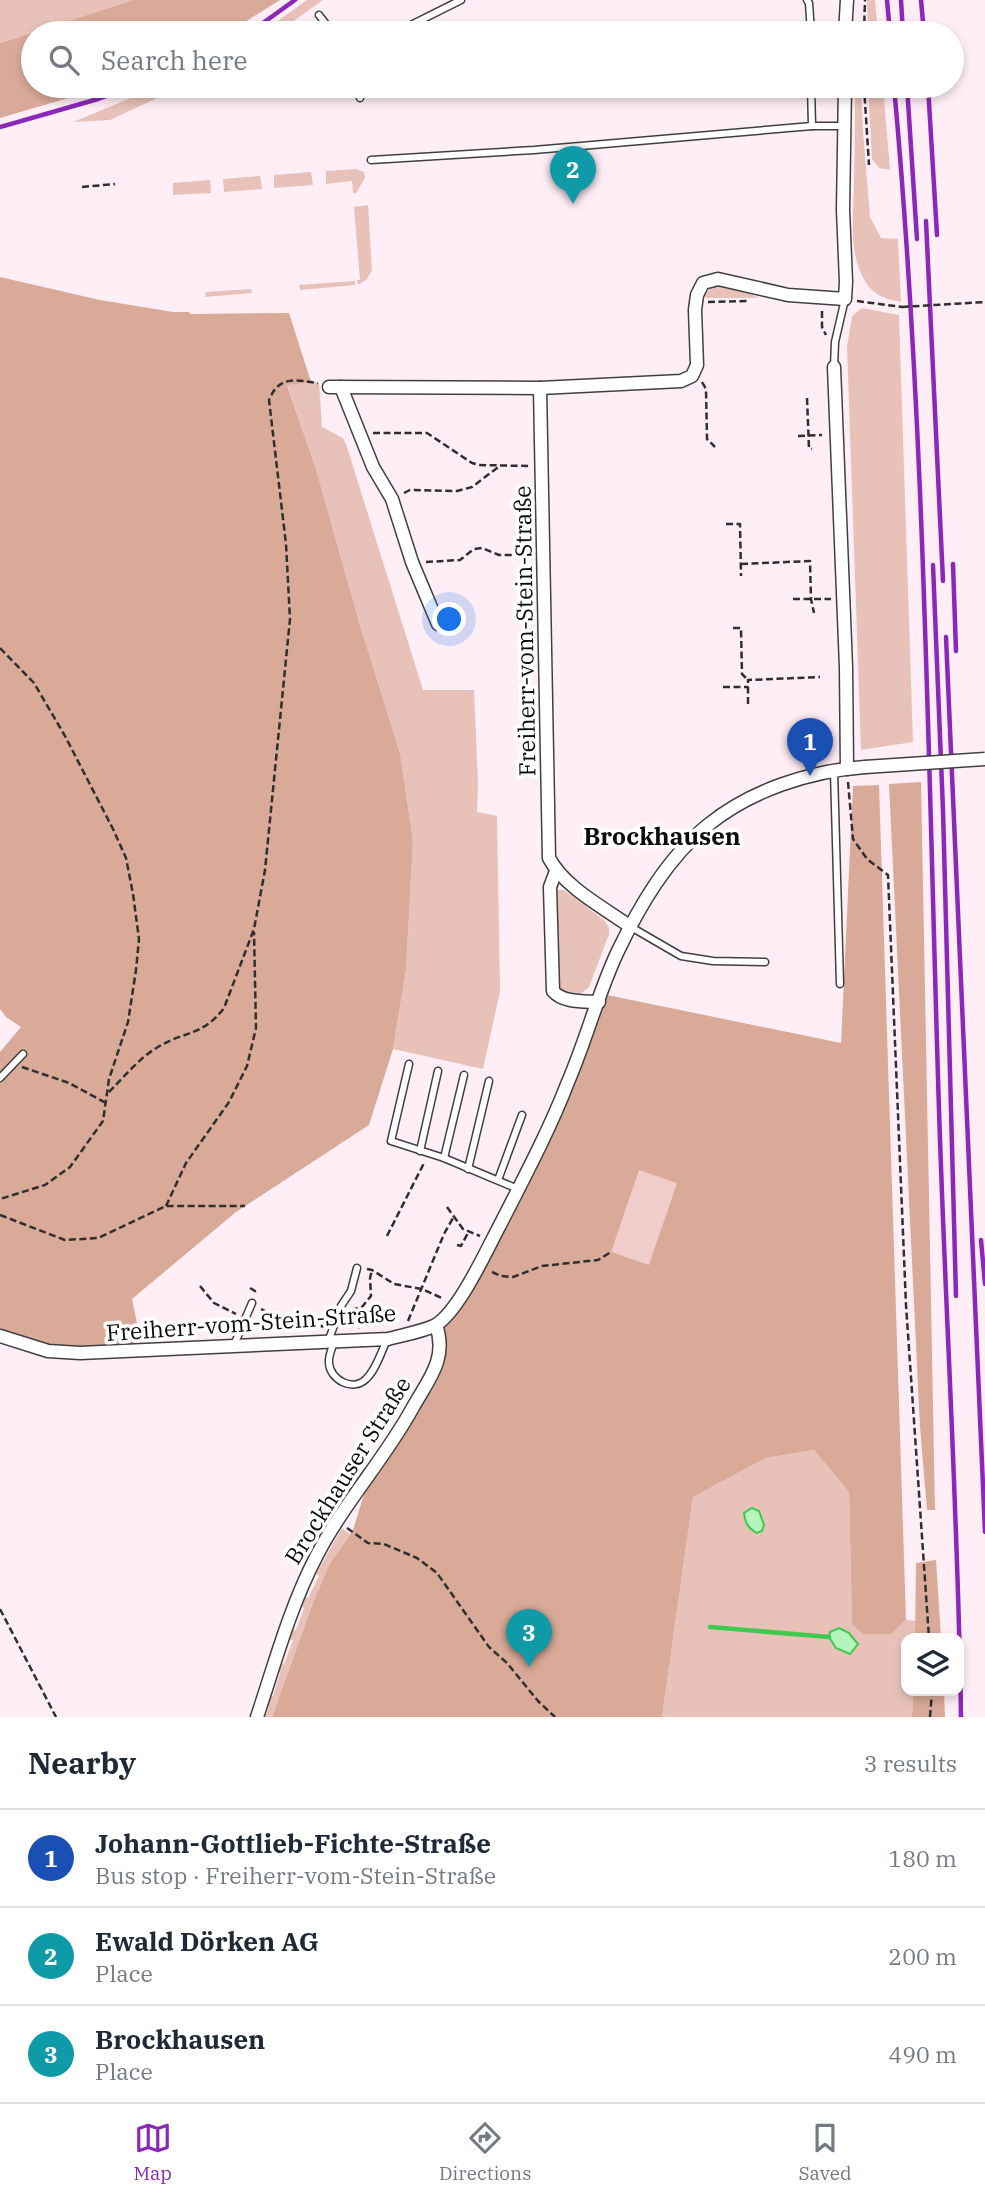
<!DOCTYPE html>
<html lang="en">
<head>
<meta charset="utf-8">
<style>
	body { margin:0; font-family:"IBM Plex Serif",serif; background:#f6f6f7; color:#1f2937 }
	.controls { position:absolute; right:21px; bottom:21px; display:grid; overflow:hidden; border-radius:14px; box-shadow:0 4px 10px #0003 }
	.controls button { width:63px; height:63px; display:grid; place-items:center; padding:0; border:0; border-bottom:2px solid #e0e1e3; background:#fff; color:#1f2937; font:35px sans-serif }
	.you { position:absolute; left:450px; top:620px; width:24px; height:24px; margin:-18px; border:5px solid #fff; border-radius:50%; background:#1a73e8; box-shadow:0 0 0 10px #1a73e833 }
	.badge { display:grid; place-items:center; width:46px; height:46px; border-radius:50%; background:#8b28ba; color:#fff; font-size:23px; font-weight:700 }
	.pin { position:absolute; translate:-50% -58px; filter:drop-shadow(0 2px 4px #0008) }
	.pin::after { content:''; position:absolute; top:37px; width:24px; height:21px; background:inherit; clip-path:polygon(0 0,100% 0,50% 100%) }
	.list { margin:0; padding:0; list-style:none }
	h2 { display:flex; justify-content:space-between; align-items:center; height:91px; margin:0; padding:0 28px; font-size:30px }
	h2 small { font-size:23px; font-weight:400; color:#747a83 }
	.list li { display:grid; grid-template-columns:46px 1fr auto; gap:21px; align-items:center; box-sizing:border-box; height:98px; padding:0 28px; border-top:2px solid #e0e1e3 }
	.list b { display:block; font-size:26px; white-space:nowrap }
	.list p { margin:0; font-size:23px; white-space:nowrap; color:#747a83 }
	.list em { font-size:23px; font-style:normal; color:#747a83 }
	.icon { flex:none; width:38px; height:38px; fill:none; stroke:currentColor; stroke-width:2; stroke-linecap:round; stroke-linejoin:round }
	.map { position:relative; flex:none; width:985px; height:1717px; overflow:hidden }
	.search { position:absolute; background:#fff; box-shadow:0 4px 10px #0003; left:21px; right:21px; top:21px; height:77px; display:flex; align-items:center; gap:18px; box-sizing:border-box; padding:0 24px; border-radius:38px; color:#747a83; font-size:26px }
	.sheet { height:385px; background:#fff }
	nav { display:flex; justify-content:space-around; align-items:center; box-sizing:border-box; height:98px; border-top:2px solid #e0e1e3; background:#fff; font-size:19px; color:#747a83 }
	nav a { display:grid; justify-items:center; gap:4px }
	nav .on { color:#8b28ba }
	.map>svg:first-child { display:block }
	.green { fill:#e8c2b9 }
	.forest { fill:#d9aa98 }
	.pitch { fill:#f0cdca }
	.water { fill:#b4f5bb; stroke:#3dca4e; stroke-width:2 }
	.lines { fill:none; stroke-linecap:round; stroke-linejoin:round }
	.stream { stroke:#3dca4e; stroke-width:4.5 }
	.service-casing { stroke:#404040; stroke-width:9 }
	.minor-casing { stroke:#404040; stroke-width:15 }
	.path { stroke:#2f2f2f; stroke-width:2.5; stroke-dasharray:7 3.5; stroke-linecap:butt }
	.service { stroke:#fff; stroke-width:6 }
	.minor { stroke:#fff; stroke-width:12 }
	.rail { stroke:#8b28ba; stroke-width:4.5 }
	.minor-bridge-casing { stroke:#404040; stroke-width:15; stroke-linecap:butt }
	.path-bridge { stroke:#2f2f2f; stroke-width:2.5; stroke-dasharray:7 3.5; stroke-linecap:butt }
	.minor-bridge { stroke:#fff; stroke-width:12 }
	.labels { text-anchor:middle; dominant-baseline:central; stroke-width:7; stroke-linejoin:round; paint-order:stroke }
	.street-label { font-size:23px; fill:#0d0d0d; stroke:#fff }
	.neighbourhood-label { font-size:24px; font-weight:bold; fill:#0d0d0d; stroke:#fff }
</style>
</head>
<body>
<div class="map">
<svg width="985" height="1717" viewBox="0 0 985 1717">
	<rect width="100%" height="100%" fill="#ffeef6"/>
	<!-- green -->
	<g class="green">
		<path d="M 0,0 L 133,0 L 0,43 Z"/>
		<path d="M 307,0 L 323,0 L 277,33 L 261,33 Z"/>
		<path d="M 867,0 L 875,0 L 878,33 L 868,33 Z"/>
		<path d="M 160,86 L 183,86 L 110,120 L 73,122 Z"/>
		<path d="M 855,86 L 861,86 L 863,131 L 870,217 L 881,238 L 898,239 L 901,302 C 885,299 873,295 865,281 C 847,252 854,211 854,179 C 855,148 855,117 855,86 Z"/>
		<path d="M 868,86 L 883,86 L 890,170 L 879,168 L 872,159 Z"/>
		<path d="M 356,169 L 364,172 L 365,178 L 356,193 L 353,193 L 352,181 L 326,184 L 326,171 Z"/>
		<path d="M 311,172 L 313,185 L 274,188 L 274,175 Z"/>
		<path d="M 260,176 L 262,189 L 224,192 L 223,179 Z"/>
		<path d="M 209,180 L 210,180 L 211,193 L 173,195 L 173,183 Z"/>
		<path d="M 368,205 L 372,270 L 367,279 L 358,285 L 357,280 L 360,280 L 354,207 Z"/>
		<path d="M 355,281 L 355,285 L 300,290 L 299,285 Z"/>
		<path d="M 722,285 L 739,289 L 759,298 L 707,298 L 703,296 L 711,288 Z"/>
		<path d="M 251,289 L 252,293 L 205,297 L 206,292 Z"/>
		<path d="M 862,308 L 899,315 L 913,742 L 861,750 L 847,347 L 852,316 Z"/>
		<path d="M 311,382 L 319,383 L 322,427 L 343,438 L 346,444 L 423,690 L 474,690 L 478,783 L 477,812 L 497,816 L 500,991 L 483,1069 L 393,1049 L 406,970 L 413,841 L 400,753 L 359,622 L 316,469 L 287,384 Z"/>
		<path d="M 558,890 L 564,890 L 605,921 L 609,928 L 609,934 L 589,987 L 579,995 L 562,992 L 559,988 L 556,893 Z"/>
		<path d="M 814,1450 L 849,1492 L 852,1624 L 891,1634 L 906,1620 L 916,1621 L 915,1638 L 906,1638 L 906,1691 L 913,1691 L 912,1717 L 662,1717 L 693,1497 L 766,1458 Z"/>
		<path d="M 342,1528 L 350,1534 L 329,1565 L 314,1600 L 272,1717 L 265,1717 L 269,1707 L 265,1706 L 269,1695 L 273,1696 L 280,1673 L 277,1671 L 280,1663 L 284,1664 L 293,1640 L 288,1639 L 292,1629 L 296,1630 L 304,1608 L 302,1606 L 305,1597 L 308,1598 L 319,1576 L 316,1574 Z"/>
	</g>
	<!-- forest -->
	<g class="forest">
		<path d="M 133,0 L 280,0 L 227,33 L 33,33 L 33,86 L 109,86 L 0,118 L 0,43 Z"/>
		<path d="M 0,277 L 100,300 L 173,312 L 189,312 L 190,314 L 289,313 L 311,382 L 287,385 L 316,469 L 359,622 L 400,753 L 413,841 L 406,970 L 393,1049 L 369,1125 L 236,1212 L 132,1299 L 141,1343 L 80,1352 L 0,1335 L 0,1052 L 21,1027 L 6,1017 L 0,1009 Z"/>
		<path d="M 921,782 L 935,1510 L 927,1510 L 920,1427 L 889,784 Z"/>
		<path d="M 879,785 L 906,1620 L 891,1634 L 863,1634 L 852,1624 L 849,1492 L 814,1450 L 766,1458 L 693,1497 L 662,1717 L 272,1717 L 314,1600 L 329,1565 L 353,1530 L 370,1475 L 436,1364 L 436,1325 L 452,1309 L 518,1189 L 602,994 L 841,1043 L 853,786 Z"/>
		<path d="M 936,1560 L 941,1638 L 915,1638 L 916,1563 Z"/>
		<path d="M 913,1691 L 944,1691 L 945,1717 L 912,1717 Z"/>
	</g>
	<!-- pitch -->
	<path class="pitch" d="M 639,1170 L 677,1183 L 649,1265 L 611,1252 Z"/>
	<!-- water -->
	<g class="water">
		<path d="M 752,1508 L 759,1511 L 764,1525 L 762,1531 L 757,1533 C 748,1528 745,1523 744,1513 Z"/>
		<path d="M 839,1628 L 849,1633 L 858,1644 L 850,1654 L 836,1648 L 829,1637 L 830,1632 Z"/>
	</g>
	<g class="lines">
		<!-- stream -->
		<path class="stream" d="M 710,1627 L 829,1637"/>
		<!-- service casing -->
		<g class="service-casing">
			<g id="service">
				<path d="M 807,0 L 809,3 L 811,33"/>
				<path d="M 319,15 L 333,33"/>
				<path d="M 395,33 L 461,0"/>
				<path d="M 357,86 L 360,98"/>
				<path d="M 812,126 L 844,126"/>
				<path d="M 371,160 L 534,150 L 812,126 L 811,86"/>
				<path d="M 834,367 L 835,342 L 845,299"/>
				<path d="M 834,771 L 840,984"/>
				<path d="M 631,927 L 681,956 L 713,961 L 765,962"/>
				<path d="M 409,1064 L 391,1141 L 444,1158 L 518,1189"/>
				<path d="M 0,1078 L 23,1054"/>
				<path d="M 420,1151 L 438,1071"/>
				<path d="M 444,1158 L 464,1075"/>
				<path d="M 468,1169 L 489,1081"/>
				<path d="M 498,1180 L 522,1115"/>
				<path d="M 328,1342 L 341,1306 L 351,1291 L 357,1268"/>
				<path d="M 334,1342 C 332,1349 328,1356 329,1363 C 330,1380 353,1392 366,1379 C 376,1370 381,1352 387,1340"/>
				<path d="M 234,1345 L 252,1303"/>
			</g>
		</g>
		<!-- minor casing -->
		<g class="minor-casing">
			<g id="minor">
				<path d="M 845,33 L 847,0"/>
				<path d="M 834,367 L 846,667 L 847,769"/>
				<path d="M 329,387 L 540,388 L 681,381 L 692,376 L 697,365 L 695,310 L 697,295 L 703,283 L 718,279 L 788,295 L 845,299 L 846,282 L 843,210 L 845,86"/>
				<path d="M 341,387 L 373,467 L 392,499 L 412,562 L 438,624"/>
				<path d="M 540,388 L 549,858 C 564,887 604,908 631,927"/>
				<path d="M 556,871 L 550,887 L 553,991 C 563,1003 584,1001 599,1002"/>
				<path d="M 0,1336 L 48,1351 L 80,1353 L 388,1339 C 403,1335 420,1332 434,1326 C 458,1314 487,1249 500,1225 C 524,1178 549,1131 568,1082 C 586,1040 598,994 617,953 C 639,907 667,858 708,825 C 751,790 810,771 865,767"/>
				<path d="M 257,1717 C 275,1663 290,1607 316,1557 C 343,1504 384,1460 412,1409 C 428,1380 448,1359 436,1325"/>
			</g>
		</g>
		<!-- path -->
		<g class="path">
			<path d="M 864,33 L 865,0"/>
			<path d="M 864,86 L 869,165"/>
			<path d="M 82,187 L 115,184"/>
			<path d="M 857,301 L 902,307"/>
			<path d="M 708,302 L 750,301"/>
			<path d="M 822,311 L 822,327 L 826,335"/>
			<path d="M 702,382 L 706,389 L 707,439 L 715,447"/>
			<path d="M 807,398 L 809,448 L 812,449"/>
			<path d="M 373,433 L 427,433 L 472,463 L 479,465 L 529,466"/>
			<path d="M 798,436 L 822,435"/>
			<path d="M 404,493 L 410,490 L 457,491 L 472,487 L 501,465"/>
			<path d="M 726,524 L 740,524 L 741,576"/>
			<path d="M 426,562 L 460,560 L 474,549 L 482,548 L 499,555 L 530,555"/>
			<path d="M 741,564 L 810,561 L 811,599 L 814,613"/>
			<path d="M 793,599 L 831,599"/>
			<path d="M 733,628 L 741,628 L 742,674 L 748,680"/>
			<path d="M 0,648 L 34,683 L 65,736 L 113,829 L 126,858 L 133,894 L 139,939 L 136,970 L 128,1022 L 109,1079 L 103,1121 L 70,1167 L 45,1185 L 0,1199"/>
			<path d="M 723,687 L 748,687"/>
			<path d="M 748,704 L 748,680 L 820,677"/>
			<path d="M 848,782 L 853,839 L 867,859 L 888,875 L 906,1305 L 929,1638"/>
			<path d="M 22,1067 L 69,1083 L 106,1103"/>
			<path d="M 109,1092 C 124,1077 139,1058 158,1047 C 184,1031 203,1036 224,1008 L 254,929 L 265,870 L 290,619 L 286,544 L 269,400 C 279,375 296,380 318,383"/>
			<path d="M 166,1206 L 186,1163 L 229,1102 L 247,1066 L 256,1028 L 254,932"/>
			<path d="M 447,1207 L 463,1229 L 480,1236"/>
			<path d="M 0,1215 L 65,1240 L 98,1238 L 166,1206 L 245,1206"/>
			<path d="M 387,1236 L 424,1163"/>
			<path d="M 457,1245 L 461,1246 L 469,1231"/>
			<path d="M 367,1269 L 372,1270 L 394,1284 L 422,1289 L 444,1299"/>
			<path d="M 492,1272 L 501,1276 L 513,1277 L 542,1266 L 598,1260 L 611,1252"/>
			<path d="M 200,1286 L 214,1303 L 236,1314"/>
			<path d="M 250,1288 L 255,1291 L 255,1293"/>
			<path d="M 261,1309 L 273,1315 L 296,1316 L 324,1327"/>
			<path d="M 351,1310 L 362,1307 L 371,1296 L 370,1278 L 372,1270"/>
			<path d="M 352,1310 L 358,1317 L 359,1329"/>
			<path d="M 408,1321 L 444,1234 L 453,1218"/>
			<path d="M 347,1528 L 368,1543 L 384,1544 L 417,1558 L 437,1573 L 489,1647 L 507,1663 L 538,1701 L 555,1717"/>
			<path d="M 0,1609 L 56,1717"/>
			<path d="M 930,1717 L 932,1691"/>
		</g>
		<!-- service -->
		<use href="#service" class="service"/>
		<!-- minor -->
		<use href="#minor" class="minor"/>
		<!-- rail -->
		<g class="rail">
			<path d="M 887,0 L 890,33"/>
			<path d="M 901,0 L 903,33"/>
			<path d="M 921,0 L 924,33"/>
			<path d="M 245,33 L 263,23 L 295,0"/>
			<path d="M 894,86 C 924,415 928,747 938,1077 C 944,1291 958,1504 961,1717"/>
			<path d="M 907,86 L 917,239"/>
			<path d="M 928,86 L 937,235"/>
			<path d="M 0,127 L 98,99 L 135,86"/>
			<path d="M 926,221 L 943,581"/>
			<path d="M 953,564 L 956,651"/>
			<path d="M 933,565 L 943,810 L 956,1296"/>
			<path d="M 946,637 L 985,1532"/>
			<path d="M 981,1240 L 985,1284"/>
		</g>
		<!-- minor-bridge casing -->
		<g class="minor-bridge-casing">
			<path id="minor-bridge" d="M 865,767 L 985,759"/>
		</g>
		<!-- path-bridge -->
		<path class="path-bridge" d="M 902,307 L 985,302"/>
		<!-- minor-bridge -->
		<use href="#minor-bridge" class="minor-bridge"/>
	</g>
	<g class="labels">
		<!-- street labels -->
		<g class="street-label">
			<text transform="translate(524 631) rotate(-91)">Freiherr-vom-Stein-Straße</text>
			<text transform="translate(251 1322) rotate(-4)">Freiherr-vom-Stein-Straße</text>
			<text transform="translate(347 1470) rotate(-58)">Brockhauser Straße</text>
		</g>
		<!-- neighbourhood labels -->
		<g class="neighbourhood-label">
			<text x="662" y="836">Brockhausen</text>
		</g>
	</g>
</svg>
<div class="controls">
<button><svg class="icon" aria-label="layers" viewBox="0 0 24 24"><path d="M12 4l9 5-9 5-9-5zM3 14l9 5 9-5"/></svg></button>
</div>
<div class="you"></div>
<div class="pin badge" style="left:810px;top:776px;background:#1a4fb4">1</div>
<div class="pin badge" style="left:573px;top:204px;background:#0f9aa8">2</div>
<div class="pin badge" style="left:529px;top:1667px;background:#0f9aa8">3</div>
<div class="search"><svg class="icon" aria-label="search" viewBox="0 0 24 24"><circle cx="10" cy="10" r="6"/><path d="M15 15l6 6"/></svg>Search here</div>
</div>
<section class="sheet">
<h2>Nearby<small>3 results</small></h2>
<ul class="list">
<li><span class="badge" style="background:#1a4fb4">1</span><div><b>Johann-Gottlieb-Fichte-Straße</b><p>Bus stop · Freiherr-vom-Stein-Straße</p></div><em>180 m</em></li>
<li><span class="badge" style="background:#0f9aa8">2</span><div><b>Ewald Dörken AG</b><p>Place</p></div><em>200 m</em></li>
<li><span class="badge" style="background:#0f9aa8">3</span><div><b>Brockhausen</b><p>Place</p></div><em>490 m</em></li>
</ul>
</section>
<nav>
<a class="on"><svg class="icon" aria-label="map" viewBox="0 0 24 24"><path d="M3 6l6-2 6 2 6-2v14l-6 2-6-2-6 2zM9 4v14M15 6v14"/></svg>Map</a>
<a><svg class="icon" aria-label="directions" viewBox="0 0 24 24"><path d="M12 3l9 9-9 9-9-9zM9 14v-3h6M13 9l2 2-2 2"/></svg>Directions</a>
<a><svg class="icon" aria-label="saved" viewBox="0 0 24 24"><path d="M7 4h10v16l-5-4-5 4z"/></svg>Saved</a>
</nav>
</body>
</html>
